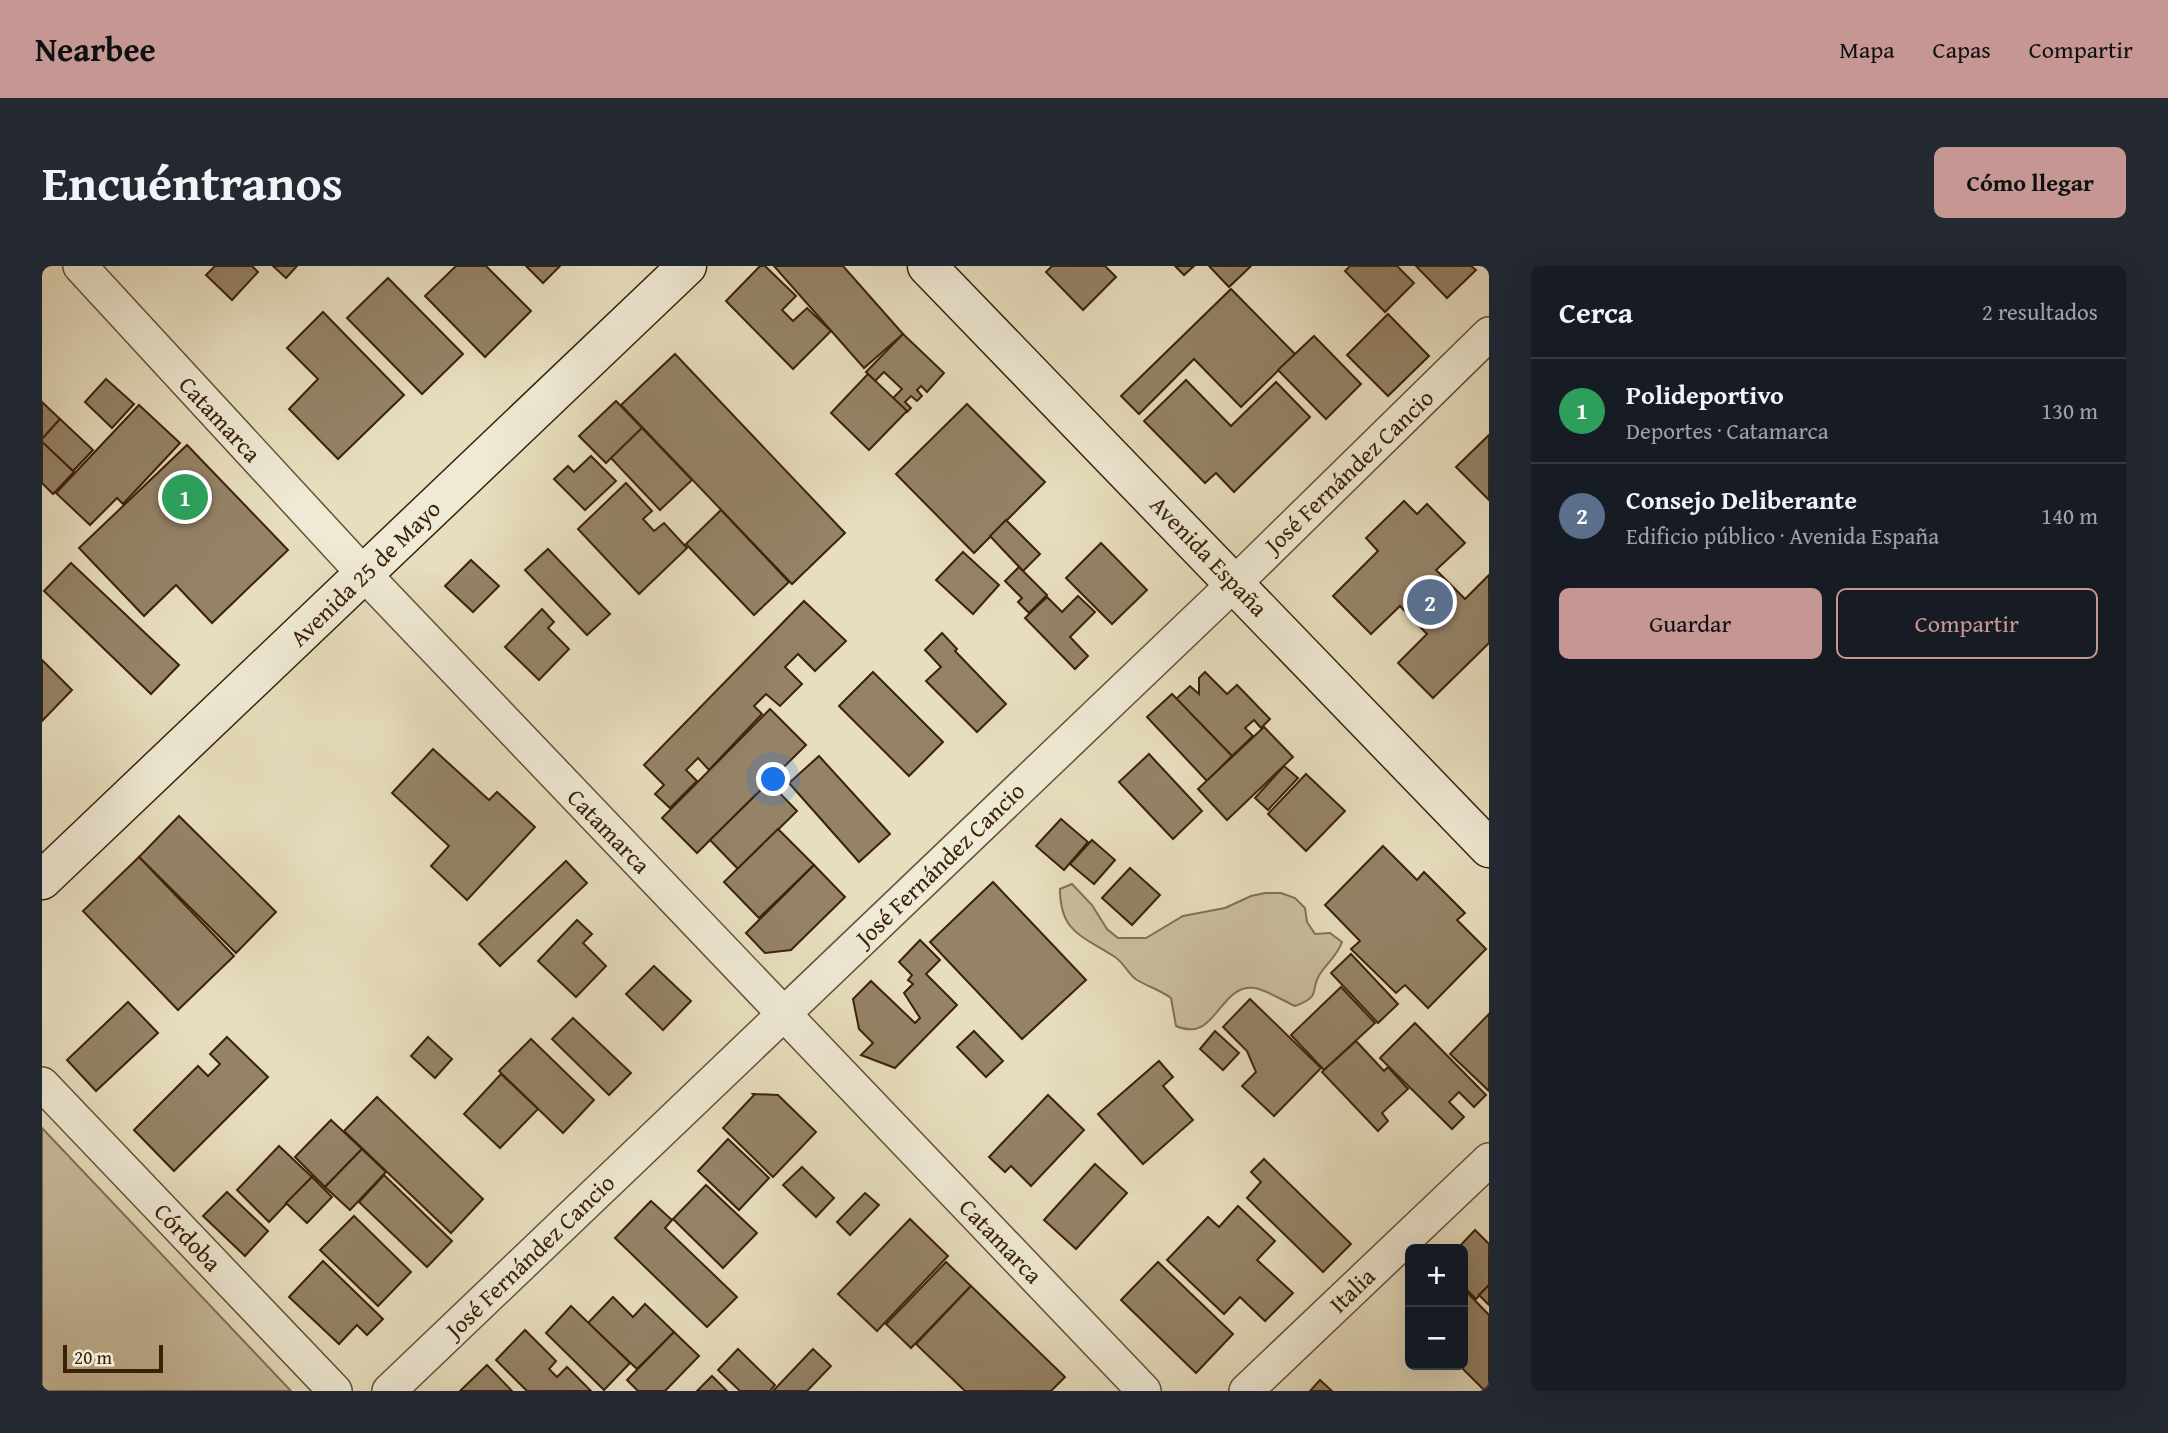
<!DOCTYPE html>
<html lang="es">
<head>
<meta charset="utf-8">
<style>
	body { margin:0; font-family:"Gentium Book Plus",serif; background:#242831; color:#f1f3f6 }
	.controls { position:absolute; right:21px; bottom:21px; display:grid; overflow:hidden; border-radius:10px; box-shadow:0 7px 28px #0002 }
	.controls button { width:63px; height:63px; display:grid; place-items:center; padding:0; border:0; border-bottom:2px solid #363941; background:#171b24; color:#f1f3f6; font:35px sans-serif }
	.scale { position:absolute; left:21px; bottom:18px; width:100px; box-sizing:border-box; padding-left:7px; border:4px solid #3c2109; border-top:0; font-size:19px; line-height:24px; white-space:nowrap; color:#3c2109; -webkit-text-stroke:5px #efead5; paint-order:stroke }
	.you { position:absolute; left:732px; top:514px; width:24px; height:24px; margin:-18px; border:5px solid #fff; border-radius:50%; background:#1a73e8; box-shadow:0 0 0 10px #1a73e833 }
	.badge { display:grid; place-items:center; width:46px; height:46px; border-radius:50%; background:#c59692; color:#fff; font-size:23px; font-weight:700 }
	.pin { position:absolute; translate:-50% -50%; border:4px solid #fff; box-shadow:0 2px 7px #0006 }
	.list { margin:0; padding:0; list-style:none }
	h2 { display:flex; justify-content:space-between; align-items:center; height:91px; margin:0; padding:0 28px; font-size:30px }
	h2 small { font-size:23px; font-weight:400; color:#9ea1a6 }
	.list li { display:grid; grid-template-columns:46px 1fr auto; gap:21px; align-items:center; box-sizing:border-box; height:105px; padding:0 28px; border-top:2px solid #363941 }
	.list b { display:block; font-size:26px; white-space:nowrap }
	.list p { margin:0; font-size:23px; white-space:nowrap; color:#9ea1a6 }
	.list em { font-size:23px; font-style:normal; color:#9ea1a6 }
	.actions { display:flex; gap:14px; padding:21px 28px }
	.actions a { flex:1; padding:16px 0; border:2px solid #c59692; border-radius:10px; text-align:center; font-size:24px; color:#c59692 }
	.actions .main { background:#c59692; color:#111 }
	.map { position:relative; flex:none; width:1447px; height:1125px; overflow:hidden; border-radius:10px }
	header { display:flex; align-items:center; gap:42px; box-sizing:border-box; height:98px; padding:0 35px; background:#c59692; color:#111 }
	header strong { font-size:33px }
	nav { display:flex; gap:38px; margin-inline-start:auto; font-size:24px }
	.intro { display:flex; align-items:center; justify-content:space-between; box-sizing:border-box; height:168px; padding:0 42px }
	h1 { margin:0; font-size:49px }
	.button { padding:18px 32px; border-radius:10px; background:#c59692; color:#111; font-size:24px; font-weight:700 }
	main { display:flex; gap:42px; padding:0 42px }
	aside { flex:1; background:#171b24; border-radius:10px; box-shadow:0 7px 28px #0002 }
	.map>svg:first-child { display:block }
	.green { fill:#cabea0; stroke:#837054; stroke-width:2 }
	.building { fill:#958368; stroke:#3c2109; stroke-width:2 }
	.lines { fill:none; stroke-linecap:round; stroke-linejoin:round }
	.minor-casing { stroke:#675036; stroke-width:36 }
	.secondary-casing { stroke:#3c2109; stroke-width:41 }
	.minor { stroke:#efead5; stroke-width:33 }
	.secondary { stroke:#efead5; stroke-width:38 }
	.labels { text-anchor:middle; dominant-baseline:central; stroke-width:6; stroke-linejoin:round; paint-order:stroke }
	.street-label { font-size:24px; fill:#3c2109; stroke:#efead5 }
</style>
</head>
<body>
<header>
<strong>Nearbee</strong>
<nav><a>Mapa</a><a>Capas</a><a>Compartir</a></nav>
</header>
<div class="intro"><h1>Encuéntranos</h1><a class="button">Cómo llegar</a></div>
<main>
<div class="map">
<svg width="1447" height="1125" viewBox="0 0 1447 1125">
	<rect width="100%" height="100%" fill="#e7debf"/>
	<filter id="stains"><feTurbulence type="fractalNoise" baseFrequency=".00286" numOctaves="4"/><feColorMatrix values="0 0 0 0 .2 0 0 0 0 .09 0 0 0 0 .02 0 0 0 .5 -.17"/></filter>
	<radialGradient id="worn" r=".72"><stop offset=".6" stop-color="#630" stop-opacity="0"/><stop offset="1" stop-color="#630" stop-opacity=".3"/></radialGradient>
	<!-- green -->
	<g class="green">
		<path d="M 1030,618 L 1050,639 L 1065,663 L 1076,672 L 1104,672 L 1141,650 L 1183,642 L 1209,630 L 1223,627 L 1239,627 L 1253,632 L 1263,642 L 1265,656 L 1273,668 L 1288,667 L 1300,676 C 1295,690 1286,696 1278,708 C 1267,724 1281,730 1253,740 C 1242,735 1229,727 1217,723 C 1177,712 1176,779 1134,760 L 1129,732 C 1118,724 1107,721 1095,714 C 1087,709 1082,697 1073,691 C 1041,670 1018,667 1018,623 Z"/>
		<path d="M 0,862 L 249,1125 L 0,1125 Z"/>
	</g>
	<!-- building -->
	<g class="building">
		<path d="M 173,0 L 210,0 L 216,6 L 190,34 L 164,9 Z"/>
		<path d="M 231,0 L 255,0 L 244,12 Z"/>
		<path d="M 414,0 L 444,0 L 489,45 L 443,91 L 383,30 Z"/>
		<path d="M 484,0 L 518,0 L 501,17 Z"/>
		<path d="M 718,0 L 723,0 L 754,30 L 740,44 L 751,55 L 765,42 L 789,65 L 751,103 L 684,35 Z"/>
		<path d="M 732,0 L 801,0 L 861,68 L 822,102 Z"/>
		<path d="M 1010,0 L 1063,0 L 1074,11 L 1041,44 L 1004,6 Z"/>
		<path d="M 1133,0 L 1152,0 L 1142,9 Z"/>
		<path d="M 1167,0 L 1209,0 L 1187,21 Z"/>
		<path d="M 1308,0 L 1355,0 L 1372,17 L 1343,46 L 1303,5 Z"/>
		<path d="M 1374,0 L 1429,0 L 1434,4 L 1405,32 Z"/>
		<path d="M 346,12 L 421,88 L 380,128 L 305,52 Z"/>
		<path d="M 1189,23 L 1253,88 L 1199,141 L 1152,93 L 1097,148 L 1079,130 Z"/>
		<path d="M 281,46 L 362,129 L 296,193 L 247,143 L 276,113 L 245,82 Z"/>
		<path d="M 1346,48 L 1387,90 L 1346,130 L 1305,89 Z"/>
		<path d="M 861,68 L 902,107 L 885,126 L 879,120 L 875,124 L 880,130 L 875,135 L 869,130 L 863,136 L 869,142 L 865,146 L 851,132 L 860,123 L 842,106 L 833,115 L 824,106 Z"/>
		<path d="M 1272,70 L 1319,118 L 1284,153 L 1236,104 Z"/>
		<path d="M 633,88 L 803,267 L 750,318 L 579,139 Z"/>
		<path d="M 826,108 L 865,145 L 827,184 L 789,147 Z"/>
		<path d="M 64,113 L 92,138 L 70,162 L 43,136 Z"/>
		<path d="M 1144,114 L 1189,160 L 1234,116 L 1268,151 L 1192,226 L 1174,207 L 1163,217 L 1102,155 Z"/>
		<path d="M 574,135 L 600,162 L 564,197 L 537,170 Z"/>
		<path d="M 0,136 L 18,153 L 0,173 Z"/>
		<path d="M 925,138 L 1003,216 L 932,287 L 854,208 Z"/>
		<path d="M 97,139 L 138,177 L 81,238 L 75,232 L 48,259 L 14,227 Z"/>
		<path d="M 18,153 L 51,184 L 31,205 L 0,176 L 0,173 Z"/>
		<path d="M 600,162 L 650,214 L 618,244 L 569,192 Z"/>
		<path d="M 1447,169 L 1447,234 L 1414,201 Z"/>
		<path d="M 0,176 L 32,206 L 11,228 L 0,217 Z"/>
		<path d="M 145,179 L 246,284 L 170,357 L 134,319 L 102,350 L 37,282 Z"/>
		<path d="M 549,190 L 574,215 L 543,244 L 512,213 L 526,200 L 532,206 Z"/>
		<path d="M 584,217 L 610,245 L 601,253 L 612,265 L 622,257 L 645,282 L 597,328 L 536,263 Z"/>
		<path d="M 1362,235 L 1375,248 L 1385,238 L 1423,277 L 1394,304 L 1423,333 L 1447,309 L 1447,377 L 1391,432 L 1356,397 L 1385,368 L 1358,340 L 1329,368 L 1291,330 L 1336,285 L 1324,272 Z"/>
		<path d="M 679,244 L 747,316 L 712,349 L 644,278 Z"/>
		<path d="M 964,254 L 998,288 L 981,305 L 948,270 Z"/>
		<path d="M 1059,277 L 1105,324 L 1070,358 L 1024,312 Z"/>
		<path d="M 506,283 L 568,348 L 545,369 L 483,304 Z"/>
		<path d="M 921,286 L 957,319 L 931,348 L 894,314 Z"/>
		<path d="M 429,294 L 457,320 L 431,346 L 403,320 Z"/>
		<path d="M 29,297 L 137,399 L 109,428 L 2,325 Z"/>
		<path d="M 977,301 L 1005,329 L 987,347 L 976,336 L 980,332 L 963,315 Z"/>
		<path d="M 1036,330 L 1053,346 L 1028,371 L 1046,390 L 1033,403 L 983,352 L 1005,331 L 1020,346 Z"/>
		<path d="M 762,335 L 804,375 L 773,405 L 756,388 L 743,401 L 760,418 L 738,440 L 724,428 L 712,440 L 720,448 L 667,504 L 656,492 L 644,504 L 655,515 L 628,542 L 613,528 L 622,519 L 602,499 Z"/>
		<path d="M 500,343 L 512,356 L 506,362 L 527,383 L 497,414 L 463,381 Z"/>
		<path d="M 900,367 L 915,383 L 913,385 L 964,438 L 935,466 L 884,415 L 899,401 L 883,384 Z"/>
		<path d="M 0,394 L 30,424 L 0,455 Z"/>
		<path d="M 831,406 L 901,476 L 867,510 L 797,440 Z"/>
		<path d="M 1163,406 L 1185,428 L 1195,419 L 1228,453 L 1219,462 L 1212,454 L 1203,462 L 1211,470 L 1190,490 L 1134,433 L 1148,420 L 1157,428 L 1157,412 Z"/>
		<path d="M 1130,428 L 1190,490 L 1165,515 L 1105,451 Z"/>
		<path d="M 728,443 L 764,479 L 655,587 L 620,552 Z"/>
		<path d="M 1222,461 L 1251,491 L 1185,554 L 1156,523 Z"/>
		<path d="M 391,483 L 447,534 L 455,526 L 493,561 L 425,634 L 389,600 L 407,580 L 350,527 Z"/>
		<path d="M 1107,488 L 1160,545 L 1131,573 L 1077,516 Z"/>
		<path d="M 777,490 L 848,568 L 817,596 L 747,517 Z"/>
		<path d="M 1242,500 L 1256,512 L 1226,544 L 1213,532 Z"/>
		<path d="M 1264,508 L 1303,545 L 1264,585 L 1226,548 Z"/>
		<path d="M 727,516 L 755,545 L 696,603 L 668,574 Z"/>
		<path d="M 137,550 L 234,646 L 194,687 L 97,591 Z"/>
		<path d="M 1019,553 L 1046,576 L 1022,604 L 994,580 Z"/>
		<path d="M 736,563 L 772,599 L 717,652 L 682,616 Z"/>
		<path d="M 1050,574 L 1073,594 L 1052,618 L 1028,598 Z"/>
		<path d="M 1341,580 L 1375,614 L 1382,606 L 1423,647 L 1415,654 L 1444,683 L 1386,742 L 1363,719 L 1354,727 L 1309,683 L 1318,675 L 1283,639 Z"/>
		<path d="M 97,591 L 192,690 L 136,744 L 41,645 Z"/>
		<path d="M 524,595 L 545,617 L 458,700 L 437,678 Z"/>
		<path d="M 772,599 L 803,631 L 749,684 L 723,687 L 704,667 Z"/>
		<path d="M 1088,602 L 1118,629 L 1090,659 L 1060,632 Z"/>
		<path d="M 951,616 L 1044,714 L 980,773 L 888,676 Z"/>
		<path d="M 535,654 L 550,668 L 541,677 L 564,700 L 534,731 L 496,695 Z"/>
		<path d="M 878,674 L 898,694 L 884,708 L 915,739 L 853,802 L 819,789 L 831,777 L 817,763 L 811,733 L 829,715 L 873,757 L 878,752 L 862,727 L 871,718 L 866,714 L 870,709 L 857,696 Z"/>
		<path d="M 1309,688 L 1356,738 L 1336,757 L 1289,707 Z"/>
		<path d="M 612,700 L 649,735 L 621,764 L 584,728 Z"/>
		<path d="M 1299,721 L 1333,757 L 1282,804 L 1249,769 Z"/>
		<path d="M 1208,733 L 1279,802 L 1232,850 L 1200,820 L 1214,806 L 1205,785 L 1181,761 Z"/>
		<path d="M 86,736 L 116,767 L 54,825 L 25,794 Z"/>
		<path d="M 1447,748 L 1447,825 L 1408,788 Z"/>
		<path d="M 531,752 L 589,807 L 567,829 L 510,773 Z"/>
		<path d="M 1373,757 L 1444,829 L 1432,841 L 1417,826 L 1407,836 L 1422,851 L 1410,863 L 1338,792 Z"/>
		<path d="M 932,765 L 961,795 L 944,811 L 915,781 Z"/>
		<path d="M 1173,765 L 1197,787 L 1181,804 L 1158,783 Z"/>
		<path d="M 185,771 L 226,811 L 132,905 L 92,864 L 156,800 L 166,810 L 178,798 L 168,788 Z"/>
		<path d="M 386,771 L 410,793 L 393,812 L 369,790 Z"/>
		<path d="M 489,773 L 552,834 L 521,867 L 457,805 Z"/>
		<path d="M 1314,775 L 1342,805 L 1346,801 L 1366,823 L 1340,847 L 1346,855 L 1336,865 L 1280,806 Z"/>
		<path d="M 1117,795 L 1131,811 L 1121,820 L 1151,854 L 1101,898 L 1056,848 Z"/>
		<path d="M 459,808 L 496,843 L 458,882 L 422,848 Z"/>
		<path d="M 711,828 L 736,829 L 774,866 L 731,911 L 681,862 L 712,829 Z"/>
		<path d="M 1006,829 L 1042,864 L 989,920 L 969,900 L 963,906 L 947,891 Z"/>
		<path d="M 335,831 L 441,933 L 409,967 L 302,865 Z"/>
		<path d="M 289,854 L 320,883 L 283,921 L 253,891 Z"/>
		<path d="M 686,873 L 727,912 L 697,944 L 656,905 Z"/>
		<path d="M 237,880 L 270,911 L 227,956 L 195,924 Z"/>
		<path d="M 320,883 L 344,906 L 308,944 L 283,921 Z"/>
		<path d="M 1222,893 L 1309,978 L 1281,1006 L 1205,932 L 1219,916 L 1209,906 Z"/>
		<path d="M 1053,898 L 1085,927 L 1034,983 L 1002,954 Z"/>
		<path d="M 760,901 L 792,932 L 774,951 L 741,919 Z"/>
		<path d="M 342,909 L 410,975 L 385,1001 L 317,936 Z"/>
		<path d="M 270,911 L 290,931 L 265,957 L 244,937 Z"/>
		<path d="M 664,919 L 715,967 L 681,1002 L 631,953 Z"/>
		<path d="M 185,926 L 226,965 L 203,990 L 161,950 Z"/>
		<path d="M 823,927 L 837,939 L 808,969 L 795,956 Z"/>
		<path d="M 609,935 L 630,954 L 623,962 L 695,1031 L 665,1061 L 573,972 Z"/>
		<path d="M 1196,940 L 1233,975 L 1215,994 L 1251,1027 L 1223,1055 L 1198,1031 L 1182,1048 L 1125,994 L 1166,951 L 1177,961 Z"/>
		<path d="M 312,950 L 369,1006 L 336,1040 L 278,984 Z"/>
		<path d="M 868,953 L 906,990 L 835,1065 L 796,1028 Z"/>
		<path d="M 1433,964 L 1447,978 L 1447,1019 L 1434,1033 L 1421,1020 L 1421,983 L 1415,983 Z"/>
		<path d="M 281,995 L 341,1053 L 325,1069 L 315,1059 L 297,1078 L 247,1031 Z"/>
		<path d="M 904,996 L 929,1020 L 869,1082 L 844,1058 Z"/>
		<path d="M 1116,996 L 1191,1068 L 1154,1107 L 1079,1034 Z"/>
		<path d="M 1447,1019 L 1447,1039 L 1437,1029 Z"/>
		<path d="M 929,1020 L 1023,1111 L 1009,1125 L 923,1125 L 874,1078 Z"/>
		<path d="M 1421,1022 L 1447,1049 L 1447,1119 L 1442,1124 L 1417,1099 L 1421,1099 Z"/>
		<path d="M 571,1031 L 591,1051 L 603,1038 L 632,1066 L 595,1103 L 546,1057 Z"/>
		<path d="M 529,1040 L 588,1097 L 562,1124 L 504,1067 Z"/>
		<path d="M 483,1064 L 514,1095 L 507,1103 L 515,1111 L 525,1101 L 549,1125 L 485,1125 L 454,1094 Z"/>
		<path d="M 632,1066 L 657,1090 L 623,1125 L 596,1125 L 585,1114 Z"/>
		<path d="M 696,1083 L 733,1119 L 728,1125 L 698,1125 L 676,1104 Z"/>
		<path d="M 771,1083 L 789,1100 L 765,1125 L 731,1125 Z"/>
		<path d="M 445,1099 L 470,1125 L 418,1125 Z"/>
		<path d="M 670,1110 L 685,1125 L 655,1125 Z"/>
		<path d="M 1278,1114 L 1290,1125 L 1268,1125 Z"/>
	</g>
	<g class="lines">
		<!-- minor casing -->
		<g class="minor-casing">
			<g id="minor">
				<path d="M 38,0 L 322,308 L 1102,1125"/>
				<path d="M 0,818 L 293,1125"/>
				<path d="M 347,1125 L 1193,317 L 1447,68"/>
				<path d="M 1204,1125 L 1447,894"/>
			</g>
		</g>
		<!-- secondary casing -->
		<g class="secondary-casing">
			<g id="secondary">
				<path d="M 885,0 L 1447,582"/>
				<path d="M 0,614 L 645,0"/>
			</g>
		</g>
		<!-- minor -->
		<use href="#minor" class="minor"/>
		<!-- secondary -->
		<use href="#secondary" class="secondary"/>
	</g>
	<g class="labels">
		<!-- street labels -->
		<g class="street-label">
			<text transform="translate(178 153) rotate(47)">Catamarca</text>
			<text transform="translate(1307 205) rotate(-44)">José Fernández Cancio</text>
			<text transform="translate(1167 290) rotate(46)">Avenida España</text>
			<text transform="translate(323 307) rotate(-44)">Avenida 25 de Mayo</text>
			<text transform="translate(567 565) rotate(46)">Catamarca</text>
			<text transform="translate(898 598) rotate(-44)">José Fernández Cancio</text>
			<text transform="translate(146 971) rotate(46)">Córdoba</text>
			<text transform="translate(959 975) rotate(46)">Catamarca</text>
			<text transform="translate(488 990) rotate(-44)">José Fernández Cancio</text>
			<text transform="translate(1310 1024) rotate(-44)">Italia</text>
		</g>
	</g>
	<rect width="100%" height="100%" filter="url(#stains)"/>
	<rect width="100%" height="100%" fill="url(#worn)"/>
</svg>
<div class="controls">
<button>+</button>
<button>−</button>
</div>
<div class="scale">20 m</div>
<div class="you"></div>
<div class="pin badge" style="left:143px;top:231px;background:#2e9e5b">1</div>
<div class="pin badge" style="left:1388px;top:336px;background:#5c6f8a">2</div>
</div>
<aside>
<h2>Cerca<small>2 resultados</small></h2>
<ul class="list">
<li><span class="badge" style="background:#2e9e5b">1</span><div><b>Polideportivo</b><p>Deportes · Catamarca</p></div><em>130 m</em></li>
<li><span class="badge" style="background:#5c6f8a">2</span><div><b>Consejo Deliberante</b><p>Edificio público · Avenida España</p></div><em>140 m</em></li>
</ul>
<div class="actions"><a class="main">Guardar</a><a>Compartir</a></div>
</aside>
</main>
</body>
</html>
